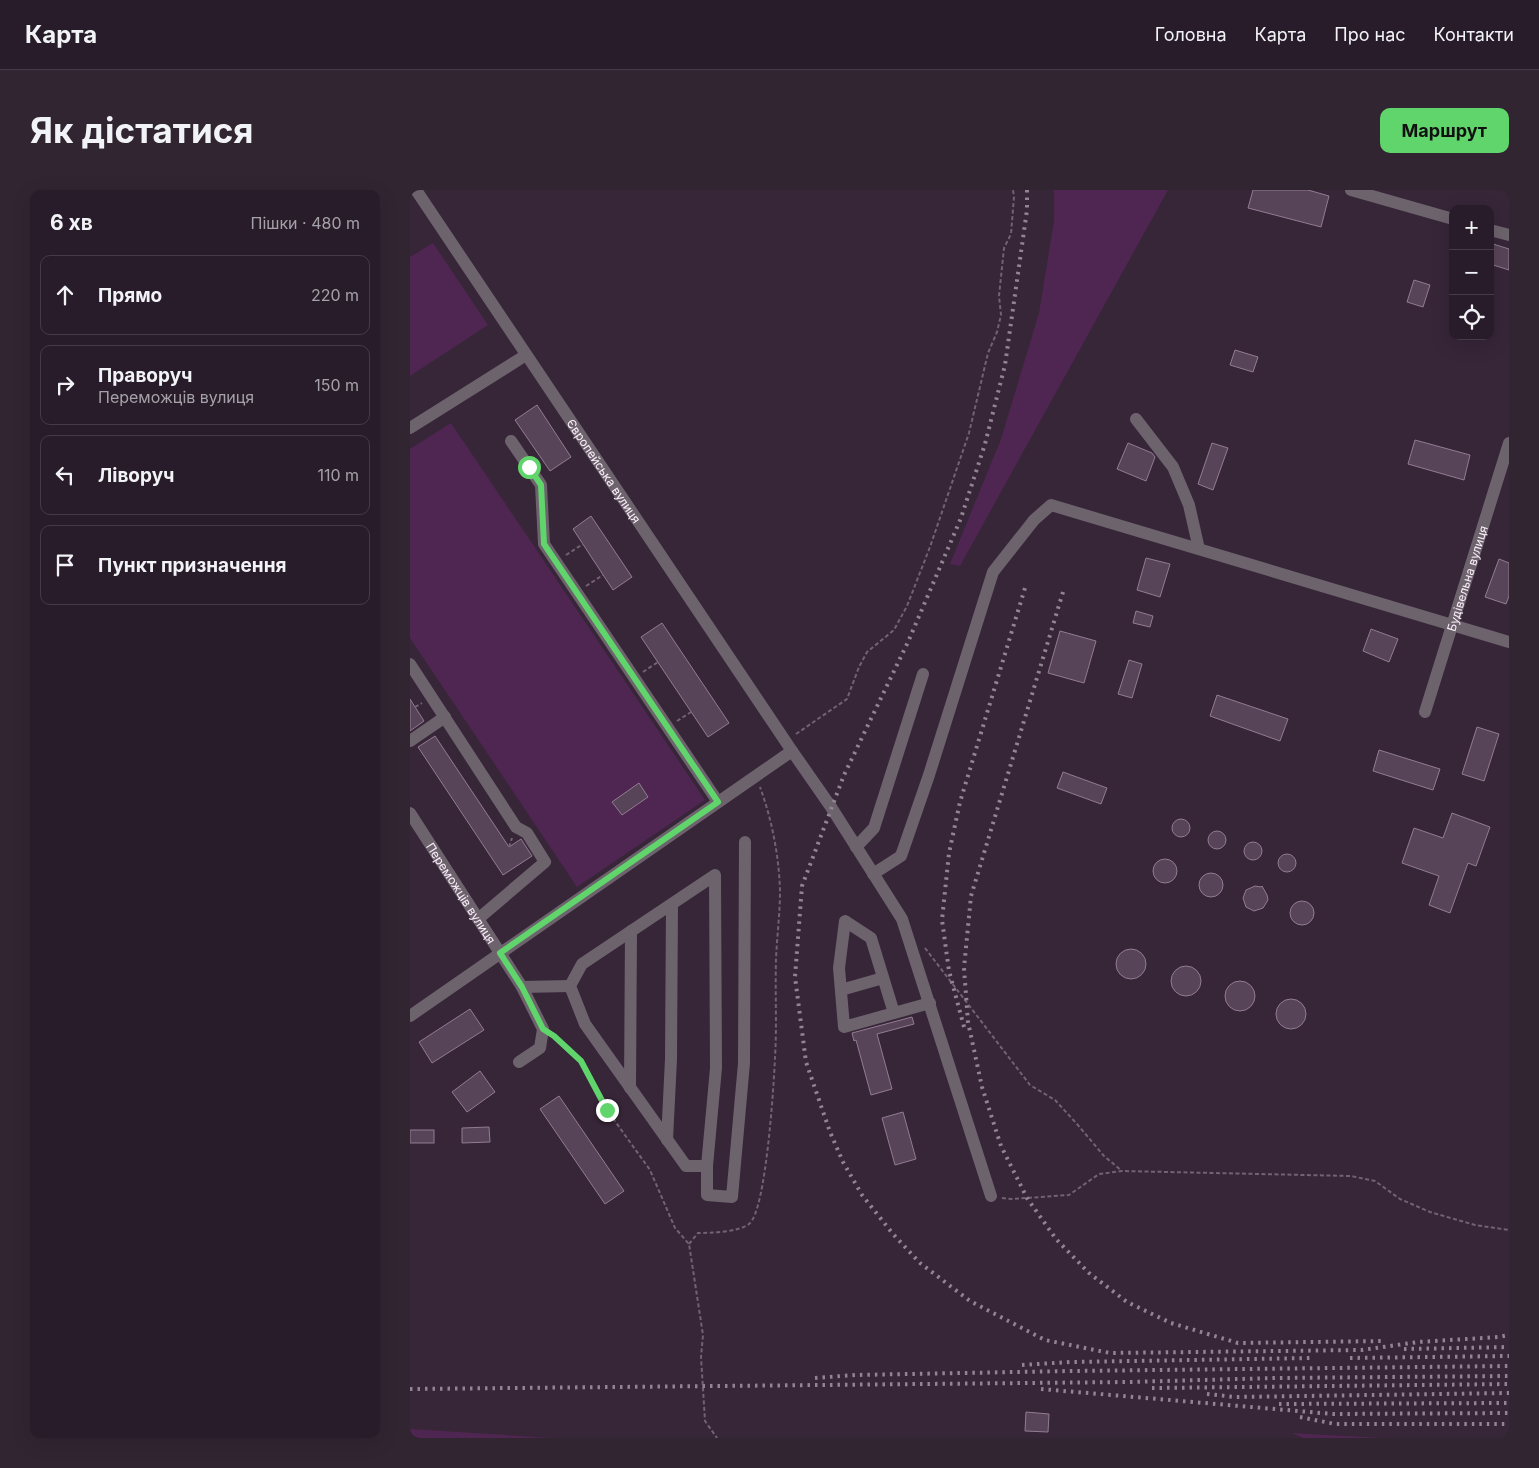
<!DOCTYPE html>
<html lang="uk">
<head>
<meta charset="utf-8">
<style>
	body { margin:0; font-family:Inter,sans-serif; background:#312532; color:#f1f3f6 }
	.controls { position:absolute; right:15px; top:15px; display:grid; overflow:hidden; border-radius:10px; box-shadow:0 5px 20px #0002 }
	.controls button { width:45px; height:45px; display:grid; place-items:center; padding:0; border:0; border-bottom:1px solid #453a47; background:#291c2a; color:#f1f3f6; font:25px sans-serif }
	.stop { position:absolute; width:15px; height:15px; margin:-11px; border:4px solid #60d56b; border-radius:50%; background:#fff }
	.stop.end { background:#60d56b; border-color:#fff; box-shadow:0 1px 5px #0008 }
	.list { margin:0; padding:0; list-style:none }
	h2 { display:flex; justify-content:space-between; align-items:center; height:65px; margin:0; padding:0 20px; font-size:21px }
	h2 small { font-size:16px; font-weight:400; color:#a5a1a8 }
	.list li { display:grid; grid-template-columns:32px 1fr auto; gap:15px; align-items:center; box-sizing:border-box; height:80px; margin:0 10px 10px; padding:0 10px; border:1px solid #453a47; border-radius:10px }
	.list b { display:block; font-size:19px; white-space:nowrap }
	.list p { margin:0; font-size:16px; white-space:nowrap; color:#a5a1a8 }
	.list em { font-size:16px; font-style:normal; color:#a5a1a8 }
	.icon { flex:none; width:28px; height:28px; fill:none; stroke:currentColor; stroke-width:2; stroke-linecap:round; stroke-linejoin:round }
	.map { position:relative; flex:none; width:1099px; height:1248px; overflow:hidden; border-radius:10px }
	header { display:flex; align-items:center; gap:30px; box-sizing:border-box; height:70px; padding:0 25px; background:#291c2a; border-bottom:1px solid #453a47 }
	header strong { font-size:24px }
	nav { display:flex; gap:28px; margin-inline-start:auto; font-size:18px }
	.intro { display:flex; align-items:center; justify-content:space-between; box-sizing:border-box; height:120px; padding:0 30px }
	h1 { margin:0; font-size:35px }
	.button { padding:12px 22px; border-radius:10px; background:#60d56b; color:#111; font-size:18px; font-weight:700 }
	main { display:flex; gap:30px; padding:0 30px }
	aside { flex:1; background:#291c2a; border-radius:10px; box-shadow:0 5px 20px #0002 }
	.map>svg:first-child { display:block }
	.green { fill:#4f2652 }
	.building { fill:#584458; stroke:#927c93 }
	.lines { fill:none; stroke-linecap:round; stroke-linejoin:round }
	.path { stroke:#726273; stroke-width:2; stroke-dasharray:4 2.5; stroke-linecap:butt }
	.minor { stroke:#6d636d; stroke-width:12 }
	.rail { stroke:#938494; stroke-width:4; stroke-dasharray:2.5 5; stroke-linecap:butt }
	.route { stroke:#60d56b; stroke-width:6 }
	.labels { text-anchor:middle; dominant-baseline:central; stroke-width:4; stroke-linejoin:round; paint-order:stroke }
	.street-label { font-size:12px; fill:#fcf0fc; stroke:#2d1b2d }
</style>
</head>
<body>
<header>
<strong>Карта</strong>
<nav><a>Головна</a><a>Карта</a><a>Про нас</a><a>Контакти</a></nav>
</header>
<div class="intro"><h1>Як дістатися</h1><a class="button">Маршрут</a></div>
<main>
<aside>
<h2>6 хв<small>Пішки · 480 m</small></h2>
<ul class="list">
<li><svg class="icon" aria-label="ahead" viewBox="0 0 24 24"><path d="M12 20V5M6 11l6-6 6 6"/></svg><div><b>Прямо</b></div><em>220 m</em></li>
<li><svg class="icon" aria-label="right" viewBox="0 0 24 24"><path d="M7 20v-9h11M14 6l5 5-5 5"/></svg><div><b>Праворуч</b><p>Переможців вулиця</p></div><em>150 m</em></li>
<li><svg class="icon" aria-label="left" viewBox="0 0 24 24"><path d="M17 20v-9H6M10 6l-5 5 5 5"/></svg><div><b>Ліворуч</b></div><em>110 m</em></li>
<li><svg class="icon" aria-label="arrive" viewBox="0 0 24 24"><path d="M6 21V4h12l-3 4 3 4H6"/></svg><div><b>Пункт призначення</b></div></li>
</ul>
</aside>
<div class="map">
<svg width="1099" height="1248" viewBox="0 0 1099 1248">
	<rect width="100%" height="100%" fill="#372538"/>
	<!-- green -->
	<g class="green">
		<path d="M 644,0 L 758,0 L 550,376 L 540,374 L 591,249 L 629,123 L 644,31 Z"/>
		<path d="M 23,53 L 78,135 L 0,186 L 0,67 Z"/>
		<path d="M 41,233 L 295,610 L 167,697 L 0,448 L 0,259 Z"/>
		<path d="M 0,1239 L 142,1248 L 0,1248 Z"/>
		<path d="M 882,1243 L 972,1248 L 893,1248 Z"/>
	</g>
	<!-- building -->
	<g class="building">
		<path d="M 843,0 L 898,0 L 919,6 L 911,37 L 838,18 Z"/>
		<path d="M 1080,53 L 1099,59 L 1099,80 L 1080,74 Z"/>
		<path d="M 1004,90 L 1020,95 L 1013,117 L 997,112 Z"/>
		<path d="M 825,160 L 848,167 L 843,182 L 820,175 Z"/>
		<path d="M 127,215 L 161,267 L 140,281 L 105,230 Z"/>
		<path d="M 1005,250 L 1060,265 L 1054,290 L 998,274 Z"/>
		<path d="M 718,253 L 742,263 L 745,267 L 736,291 L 707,279 Z"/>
		<path d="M 802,253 L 818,258 L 803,300 L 788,294 Z"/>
		<path d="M 181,326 L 222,387 L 203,400 L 163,339 Z"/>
		<path d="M 736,368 L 760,374 L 750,407 L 727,400 Z"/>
		<path d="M 1089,369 L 1099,373 L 1099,406 L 1096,414 L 1075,407 Z"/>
		<path d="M 726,421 L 743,426 L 740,437 L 723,433 Z"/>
		<path d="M 252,433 L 319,533 L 298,547 L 231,447 Z"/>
		<path d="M 961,439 L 988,449 L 979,472 L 953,461 Z"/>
		<path d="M 650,441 L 686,451 L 674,493 L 638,483 Z"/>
		<path d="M 719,470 L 732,474 L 722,508 L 708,504 Z"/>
		<path d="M 807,505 L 878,529 L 870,551 L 800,526 Z"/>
		<path d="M 0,509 L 14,531 L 0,541 Z"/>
		<path d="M 1067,537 L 1089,544 L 1074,591 L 1052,584 Z"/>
		<path d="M 25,546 L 99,657 L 111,649 L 122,666 L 93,685 L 8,557 Z"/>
		<path d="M 969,560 L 1030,579 L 1023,600 L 963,581 Z"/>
		<path d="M 653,582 L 697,598 L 691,614 L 647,598 Z"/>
		<path d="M 229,593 L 238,607 L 212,625 L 202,612 Z"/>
		<path d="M 1042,623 L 1080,637 L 1066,676 L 1058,673 L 1040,723 L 1019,715 L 1029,686 L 992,673 L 1004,638 L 1033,648 Z"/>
		<circle cx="771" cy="638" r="9"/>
		<circle cx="807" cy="650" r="9"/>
		<circle cx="843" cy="661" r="9"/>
		<circle cx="877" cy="673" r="9"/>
		<circle cx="755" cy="681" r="12"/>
		<circle cx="801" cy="695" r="12"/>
		<path d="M 845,696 L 851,697 L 852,696 L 857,705 L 858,710 L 853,718 L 844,721 L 836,717 L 833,708 L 836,700 Z"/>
		<circle cx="892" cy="723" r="12"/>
		<circle cx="721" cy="774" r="15"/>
		<circle cx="776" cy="791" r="15"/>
		<circle cx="830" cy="806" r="15"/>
		<circle cx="881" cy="824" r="15"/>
		<path d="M 60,819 L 74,840 L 22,873 L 9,852 Z"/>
		<path d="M 502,827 L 504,834 L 467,844 L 482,899 L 461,905 L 446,850 L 444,851 L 442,843 Z"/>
		<path d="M 70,881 L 85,902 L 57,922 L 42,902 Z"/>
		<path d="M 149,906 L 214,1001 L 195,1014 L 130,919 Z"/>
		<path d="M 493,922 L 506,969 L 485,975 L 472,928 Z"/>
		<path d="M 79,937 L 80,952 L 52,953 L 52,938 Z"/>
		<rect x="0" y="940" width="24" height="13"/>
		<path d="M 616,1222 L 639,1224 L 638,1242 L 615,1241 Z"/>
	</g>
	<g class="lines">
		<!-- path -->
		<g class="path">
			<path d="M 156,365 L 173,354"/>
			<path d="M 176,396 L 193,385"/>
			<path d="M 233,482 L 248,472"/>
			<path d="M 5,517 L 12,513"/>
			<path d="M 267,531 L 281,522"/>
			<path d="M 386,544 L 437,509 L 449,477 L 457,462 L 484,440 L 497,416 L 520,357 L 559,243 L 578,163 L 587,142 L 591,125 L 589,106 L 594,58 L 601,44 L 604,7 L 603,0"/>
			<path d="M 99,657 L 102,648"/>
			<path d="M 515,758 L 620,895 L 645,910 L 667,934 L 694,966 L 712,981"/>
			<path d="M 143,845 L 171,871 L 197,920 L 240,980 L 265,1038 L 279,1054 L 293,1145 L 291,1167 L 295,1231 L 307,1248"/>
			<path d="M 592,1008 L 602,1009 L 659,1005 L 689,984 L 712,981 L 941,986 L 965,991 L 990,1009 L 1020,1022 L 1065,1035 L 1099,1040"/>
			<path d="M 279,1054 L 288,1043 C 300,1043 329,1042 339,1034 C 356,1022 364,893 365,867 C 367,835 365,802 366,769 C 367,746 370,723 370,701 C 369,666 362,630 350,597"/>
		</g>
		<!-- minor -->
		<g class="minor">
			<path id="s1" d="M 6,0 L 382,561 L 421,617 L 492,729 L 581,1006"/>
			<path d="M 941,0 L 1043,29"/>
			<path d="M 1080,40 L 1099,45"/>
			<path d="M 726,229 L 763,277 L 779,315 L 789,359"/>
			<path d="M 0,238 L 116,165"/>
			<path d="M 101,251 L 131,295 L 134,354 L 308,612"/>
			<path d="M 0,474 L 106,637 L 117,643 L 135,672 L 68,729"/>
			<path id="s2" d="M 1015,522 L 1099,253"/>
			<path d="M 0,551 L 35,527"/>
			<path id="s3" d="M 0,623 L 112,797 L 133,839 L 130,858 L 109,872"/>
			<path d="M 446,657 L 464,638 L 513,484"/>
			<path d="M 463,684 L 491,666 L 519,585 L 583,382 L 624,330 L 641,315 L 1099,452"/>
			<path d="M 112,797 L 160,796"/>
			<path d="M 431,800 L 473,788"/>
			<path d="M 484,823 L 461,748 L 435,731 L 429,778 L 434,837 L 520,813"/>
			<path d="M 0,826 L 382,561"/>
			<path d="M 220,898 L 221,741"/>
			<path d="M 257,950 L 261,869 L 262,714"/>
			<path d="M 297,976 L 306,878 L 305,685 L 172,774 L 160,796 L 175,834 L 276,976 L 297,976 L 297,1005 L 322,1007 L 334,873 L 335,652"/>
		</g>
		<!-- rail -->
		<g class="rail">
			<path d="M 617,0 L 617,20 L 595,175 L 575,254 L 551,328 L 498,452 L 434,585 L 392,696 L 385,787 L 396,872 L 420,942 L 433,972 L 452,1005 L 483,1044 L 510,1073 L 560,1111 L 635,1150 L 700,1163 L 952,1160 L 1008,1152 L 1089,1147 L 1099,1145"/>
			<path d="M 653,402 L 561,706 L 554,778 L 558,832 L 572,897 L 591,956 L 617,1008 L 646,1049 L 679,1083 L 717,1112 L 761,1133 L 828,1153 L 975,1151"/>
			<path d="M 554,837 L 539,781 L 532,730 L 539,663 L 550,612 L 615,398"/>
			<path d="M 994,1159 L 1099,1157"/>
			<path d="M 940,1168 L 1099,1166"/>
			<path d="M 612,1175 L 660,1172 L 900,1168"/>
			<path d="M 405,1188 L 445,1185 L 660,1181 L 1099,1176"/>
			<path d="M 742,1198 L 1099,1194"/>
			<path d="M 0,1199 L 718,1192 L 866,1188 L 1099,1186"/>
			<path d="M 631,1199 L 923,1224 L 1099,1223"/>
			<path d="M 797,1204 L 825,1207 L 1099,1203"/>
			<path d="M 869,1214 L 1099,1213"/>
			<path d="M 890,1227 L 925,1234 L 1099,1234"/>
		</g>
	</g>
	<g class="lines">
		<!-- route -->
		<path class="route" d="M 119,277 L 131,295 L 134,354 L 308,612 L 90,763 L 112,797 L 133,839 L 144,846 L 171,871 L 197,920"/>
	</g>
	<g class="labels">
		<!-- street labels -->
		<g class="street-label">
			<text stroke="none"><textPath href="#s1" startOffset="338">Європейська вулиця</textPath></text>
			<text stroke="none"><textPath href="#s2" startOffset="140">Будівельна вулиця</textPath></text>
			<text stroke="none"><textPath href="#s3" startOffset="95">Переможців вулиця</textPath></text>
		</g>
	</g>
</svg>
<div class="controls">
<button>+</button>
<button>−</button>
<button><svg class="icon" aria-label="locate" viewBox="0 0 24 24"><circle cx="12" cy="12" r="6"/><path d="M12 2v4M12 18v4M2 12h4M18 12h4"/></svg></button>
</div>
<div class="stop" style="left:119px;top:277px"></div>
<div class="stop end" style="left:197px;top:920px"></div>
</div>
</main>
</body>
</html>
